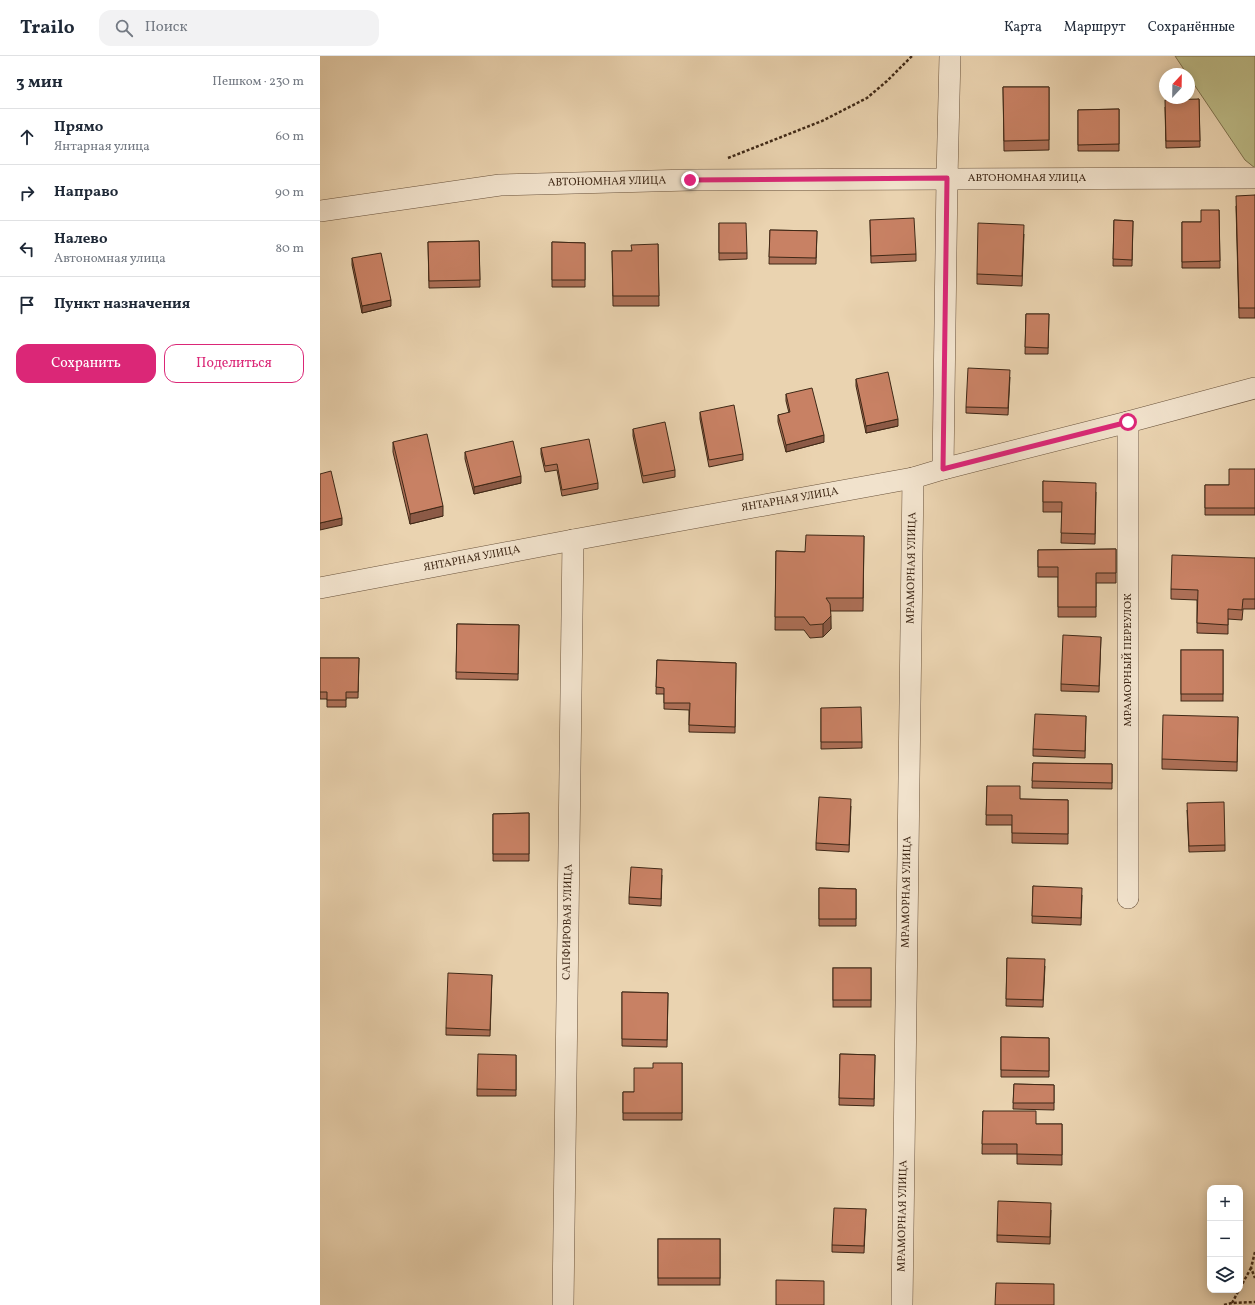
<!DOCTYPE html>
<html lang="ru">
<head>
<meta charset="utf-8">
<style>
	body { margin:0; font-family:Vollkorn,serif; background:#f2f2f3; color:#1f2937 }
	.controls { position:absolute; right:12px; bottom:12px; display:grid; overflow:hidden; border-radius:8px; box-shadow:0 2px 10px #0003 }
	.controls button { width:36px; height:36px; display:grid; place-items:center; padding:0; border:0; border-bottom:1px solid #e0e1e3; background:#fff; color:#1f2937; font:20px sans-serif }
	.compass { position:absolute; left:839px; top:12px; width:36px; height:36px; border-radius:50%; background:#fff; box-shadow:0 2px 10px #0003; rotate:22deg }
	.stop { position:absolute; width:12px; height:12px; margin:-9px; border:3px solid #db2777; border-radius:50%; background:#fff }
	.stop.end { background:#db2777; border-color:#fff; box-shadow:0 1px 4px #0008 }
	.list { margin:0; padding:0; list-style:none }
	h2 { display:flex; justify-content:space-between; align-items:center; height:52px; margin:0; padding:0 16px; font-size:17px }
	h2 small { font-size:13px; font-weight:400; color:#747a83 }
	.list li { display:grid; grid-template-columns:26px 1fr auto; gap:12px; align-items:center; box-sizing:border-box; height:56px; padding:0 16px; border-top:1px solid #e0e1e3 }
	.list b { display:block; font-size:15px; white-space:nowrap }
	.list p { margin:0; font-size:13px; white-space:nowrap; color:#747a83 }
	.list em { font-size:13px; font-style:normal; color:#747a83 }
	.actions { display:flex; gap:8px; padding:12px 16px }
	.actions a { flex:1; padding:9px 0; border:1px solid #db2777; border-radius:12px; text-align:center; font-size:14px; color:#db2777 }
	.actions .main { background:#db2777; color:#fff }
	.icon { flex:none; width:22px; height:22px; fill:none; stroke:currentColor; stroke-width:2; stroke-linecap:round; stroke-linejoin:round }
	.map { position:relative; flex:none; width:935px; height:1249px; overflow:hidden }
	header { display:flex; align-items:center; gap:24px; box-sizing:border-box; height:56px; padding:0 20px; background:#fff; border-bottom:1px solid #e0e1e3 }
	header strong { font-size:19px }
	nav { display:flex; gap:22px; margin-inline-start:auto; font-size:14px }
	.search { width:280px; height:36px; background:#f2f2f3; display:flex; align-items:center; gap:10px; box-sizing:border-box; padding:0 14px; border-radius:12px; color:#747a83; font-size:15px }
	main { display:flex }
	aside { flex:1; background:#fff }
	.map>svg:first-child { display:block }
	.green { fill:#bcbb87; stroke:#7e724e }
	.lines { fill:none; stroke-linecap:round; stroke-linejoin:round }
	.street-casing { stroke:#6a533c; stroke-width:22 }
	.path { stroke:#3f2816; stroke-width:2.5; stroke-dasharray:3 2; stroke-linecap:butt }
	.street { stroke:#f1e2cc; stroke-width:21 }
	.wall { fill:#ac6f56; stroke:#3f2816 }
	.shaded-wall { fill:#8c5a46; stroke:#3f2816 }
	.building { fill:#c88164; stroke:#3f2816 }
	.route { stroke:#db2777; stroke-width:5 }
	.labels { text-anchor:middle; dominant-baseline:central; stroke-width:4; stroke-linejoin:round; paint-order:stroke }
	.street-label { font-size:11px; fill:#3f2816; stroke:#f1e2cc }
</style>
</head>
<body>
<header>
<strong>Trailo</strong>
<div class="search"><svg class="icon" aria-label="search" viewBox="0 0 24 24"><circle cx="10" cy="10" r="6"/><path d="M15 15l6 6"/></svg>Поиск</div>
<nav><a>Карта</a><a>Маршрут</a><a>Сохранённые</a></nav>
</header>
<main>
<aside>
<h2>3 мин<small>Пешком · 230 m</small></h2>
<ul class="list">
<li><svg class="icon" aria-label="ahead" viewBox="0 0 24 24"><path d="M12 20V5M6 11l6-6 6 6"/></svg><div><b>Прямо</b><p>Янтарная улица</p></div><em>60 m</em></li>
<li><svg class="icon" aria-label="right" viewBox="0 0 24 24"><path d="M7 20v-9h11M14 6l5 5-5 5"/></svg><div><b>Направо</b></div><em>90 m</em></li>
<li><svg class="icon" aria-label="left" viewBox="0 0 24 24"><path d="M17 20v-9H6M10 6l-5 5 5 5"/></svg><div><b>Налево</b><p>Автономная улица</p></div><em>80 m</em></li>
<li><svg class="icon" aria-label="arrive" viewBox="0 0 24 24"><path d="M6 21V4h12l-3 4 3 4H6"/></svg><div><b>Пункт назначения</b></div></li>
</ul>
<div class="actions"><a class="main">Сохранить</a><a>Поделиться</a></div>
</aside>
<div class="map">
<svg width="935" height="1249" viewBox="0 0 935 1249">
	<rect width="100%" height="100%" fill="#ead3b0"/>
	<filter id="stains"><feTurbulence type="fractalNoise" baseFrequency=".005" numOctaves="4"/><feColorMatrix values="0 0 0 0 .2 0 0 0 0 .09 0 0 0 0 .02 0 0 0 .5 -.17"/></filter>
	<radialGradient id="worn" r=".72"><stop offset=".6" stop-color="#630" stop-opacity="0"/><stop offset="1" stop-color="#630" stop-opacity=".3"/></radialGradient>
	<!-- green -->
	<path class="green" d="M 855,0 L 935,0 L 935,112 L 925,104 L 869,21 L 869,18 L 867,18 Z"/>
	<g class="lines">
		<!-- street casing -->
		<g class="street-casing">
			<g id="street">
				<path d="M 0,155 L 180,129 L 370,124 L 935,122"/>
				<path d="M 623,413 L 627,122 L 630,0"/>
				<path d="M 0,532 L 253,484 L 593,422 L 623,413 L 808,366 L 935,332"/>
				<path d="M 808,842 L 808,366"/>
				<path d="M 243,1249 L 253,484"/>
				<path d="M 582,1249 L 593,422"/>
			</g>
		</g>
		<!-- path -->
		<g class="path">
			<path d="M 408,102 L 502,65 L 547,42 L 567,25 L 592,0"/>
			<path d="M 935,1196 L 931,1212 L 935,1222"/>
			<path d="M 920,1232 L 931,1212"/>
			<path d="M 912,1247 L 919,1234"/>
			<path d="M 904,1249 L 912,1247 L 935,1246"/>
		</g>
		<!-- street -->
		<use href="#street" class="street"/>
	</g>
	<!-- wall -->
	<g class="wall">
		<path d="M 683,31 L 729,31 L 729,94 L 684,95 Z"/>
		<path d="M 879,43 L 880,91 L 846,92 L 845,51 Z"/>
		<path d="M 799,53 L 799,95 L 758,95 L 758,54 Z"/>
		<path d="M 935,139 L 935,262 L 919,262 L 916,150 Z"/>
		<path d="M 899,154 L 900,212 L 862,212 L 862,166 L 881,166 Z"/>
		<path d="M 550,164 L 596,198 L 596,205 L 551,207 Z"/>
		<path d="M 794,164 L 813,165 L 812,210 L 793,210 Z"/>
		<path d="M 399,167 L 427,197 L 427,203 L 399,204 Z"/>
		<path d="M 450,174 L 497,175 L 496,208 L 449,208 Z"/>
		<path d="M 704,178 L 702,230 L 657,228 L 657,218 Z"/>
		<path d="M 159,185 L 160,231 L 109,232 L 108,186 Z"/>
		<path d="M 232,186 L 265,187 L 265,231 L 232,231 Z"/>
		<path d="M 338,188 L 339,250 L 293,250 L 292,195 L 312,195 Z"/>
		<path d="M 32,202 L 71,250 L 42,257 L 32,209 Z"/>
		<path d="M 706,258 L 729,258 L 728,298 L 705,298 Z"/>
		<path d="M 690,321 L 688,359 L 646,357 L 646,351 Z"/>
		<path d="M 536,323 L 578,370 L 546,377 L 536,330 Z"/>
		<path d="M 466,338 L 504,386 L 466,396 L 458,366 L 458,359 L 469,357 L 466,345 Z"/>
		<path d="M 380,356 L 423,398 L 423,404 L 389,411 L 380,363 Z"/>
		<path d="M 313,373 L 355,414 L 355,421 L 323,427 L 313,380 Z"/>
		<path d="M 73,386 L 123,460 L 90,468 L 73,396 Z"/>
		<path d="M 221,392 L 278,427 L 278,433 L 242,440 L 237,414 L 225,416 L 221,398 Z"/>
		<path d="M 145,396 L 201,427 L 154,438 L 145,403 Z"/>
		<path d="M 935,413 L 935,459 L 885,459 L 885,429 L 909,429 Z"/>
		<path d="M 723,425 L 776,436 L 775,488 L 741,487 L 742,456 L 723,456 Z"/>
		<path d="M 544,480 L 543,555 L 510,555 L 511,573 L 503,581 L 490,582 L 484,574 L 455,574 L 456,495 L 485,496 Z"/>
		<path d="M 796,493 L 796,527 L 776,527 L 776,561 L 738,561 L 738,521 L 718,521 L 718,494 Z"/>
		<path d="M 935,502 L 935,553 L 923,553 L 922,564 L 908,563 L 908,578 L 877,577 L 877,544 L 851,543 L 851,533 Z"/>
		<path d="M 137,568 L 199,569 L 198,624 L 136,623 Z"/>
		<path d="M 781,581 L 779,636 L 741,635 L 741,628 Z"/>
		<rect x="861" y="594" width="42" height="51"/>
		<path d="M 0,602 L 39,602 L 38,642 L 26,642 L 26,651 L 7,651 L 7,643 L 0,643 Z"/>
		<path d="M 337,604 L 416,607 L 415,677 L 369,676 L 369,654 L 344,653 L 344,638 L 336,638 Z"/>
		<path d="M 501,652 L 542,686 L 542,692 L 501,693 Z"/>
		<path d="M 766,660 L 765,702 L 713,700 L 713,693 Z"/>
		<path d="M 918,661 L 917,715 L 842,713 L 842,703 Z"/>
		<path d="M 713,707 L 792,708 L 792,733 L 712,732 Z"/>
		<path d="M 667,730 L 700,743 L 748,744 L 748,788 L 692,787 L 692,769 L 666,769 Z"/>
		<path d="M 531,750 L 529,796 L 496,794 L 496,787 Z"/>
		<path d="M 867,754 L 905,789 L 905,795 L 869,796 Z"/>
		<path d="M 209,757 L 209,805 L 173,805 L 173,758 Z"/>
		<path d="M 342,819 L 341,850 L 309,848 L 309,841 Z"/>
		<path d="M 713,830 L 762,839 L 761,869 L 712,867 Z"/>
		<path d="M 499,832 L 536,833 L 536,870 L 499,870 Z"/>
		<path d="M 687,902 L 725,910 L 723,951 L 686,950 Z"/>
		<rect x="513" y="912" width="38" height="39"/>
		<path d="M 172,919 L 170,980 L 126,979 L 126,972 Z"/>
		<path d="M 302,936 L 348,937 L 347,991 L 302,990 Z"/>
		<path d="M 681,981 L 729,982 L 729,1021 L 681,1021 Z"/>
		<path d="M 520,998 L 555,999 L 554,1050 L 519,1049 Z"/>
		<path d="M 196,999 L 196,1040 L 157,1040 L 157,1033 Z"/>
		<path d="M 362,1007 L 362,1064 L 303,1064 L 303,1036 L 314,1036 Z"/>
		<path d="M 694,1028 L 734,1029 L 734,1054 L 693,1053 Z"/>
		<path d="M 663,1055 L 716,1068 L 742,1068 L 742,1109 L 697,1108 L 697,1098 L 662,1098 Z"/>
		<path d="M 546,1153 L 544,1197 L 512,1196 L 512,1189 Z"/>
		<path d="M 731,1154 L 730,1188 L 677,1186 L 677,1179 Z"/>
		<rect x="338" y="1183" width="62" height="46"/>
	</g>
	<!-- shaded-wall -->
	<g class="shaded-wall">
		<path d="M 71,244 L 71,250 L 42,257 L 42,250 Z"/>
		<path d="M 578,363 L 578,370 L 546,377 L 546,370 Z"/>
		<path d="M 504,379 L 504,386 L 466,396 L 466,389 Z"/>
		<path d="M 201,420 L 201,427 L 154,438 L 154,431 Z"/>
		<path d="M 123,450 L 123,460 L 90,468 L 90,458 Z"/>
		<path d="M 22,462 L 22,469 L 0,474 L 0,467 Z"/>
		<path d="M 511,560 L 511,573 L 503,581 L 503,568 Z"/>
	</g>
	<!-- building -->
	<g class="building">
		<path d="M 683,31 L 729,31 L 729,84 L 684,85 Z"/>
		<path d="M 879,43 L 880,85 L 846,85 L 845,44 Z"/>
		<path d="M 799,53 L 799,88 L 758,89 L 758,54 Z"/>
		<path d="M 935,139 L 935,252 L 919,252 L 916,140 Z"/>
		<path d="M 881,154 L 899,154 L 900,205 L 862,206 L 862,166 L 881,166 Z"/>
		<path d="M 594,162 L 596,198 L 551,200 L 550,164 Z"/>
		<path d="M 794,164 L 813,165 L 812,204 L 793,203 Z"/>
		<path d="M 399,167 L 426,167 L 427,197 L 399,197 Z"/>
		<path d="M 658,167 L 704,169 L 702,220 L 657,218 Z"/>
		<path d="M 450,174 L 497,175 L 496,202 L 449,201 Z"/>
		<path d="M 159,185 L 160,224 L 109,225 L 108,186 Z"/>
		<path d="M 232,186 L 265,187 L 265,224 L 232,224 Z"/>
		<path d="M 338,188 L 339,240 L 293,240 L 292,195 L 312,195 L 311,189 Z"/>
		<path d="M 61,197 L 71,244 L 42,250 L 32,202 Z"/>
		<path d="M 706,258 L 729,258 L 728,292 L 705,291 Z"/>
		<path d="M 648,312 L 690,314 L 688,352 L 646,351 Z"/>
		<path d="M 568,316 L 578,363 L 546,370 L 536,323 Z"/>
		<path d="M 492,332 L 504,379 L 466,389 L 458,359 L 470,356 L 466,338 Z"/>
		<path d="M 414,349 L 423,398 L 389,404 L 380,356 Z"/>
		<path d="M 345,366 L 355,414 L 323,420 L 313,373 Z"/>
		<path d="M 107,378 L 123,450 L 90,458 L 73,386 Z"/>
		<path d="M 269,383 L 278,427 L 242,434 L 237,408 L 225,410 L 221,392 Z"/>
		<path d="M 193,385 L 201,420 L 154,431 L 145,396 Z"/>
		<path d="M 909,413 L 935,413 L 935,452 L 885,452 L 885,429 L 909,429 Z"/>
		<path d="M 11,415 L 22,462 L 0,467 L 0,418 Z"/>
		<path d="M 723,425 L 776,427 L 775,478 L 741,477 L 742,446 L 723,446 Z"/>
		<path d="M 486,479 L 544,480 L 543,542 L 506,542 L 510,548 L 511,560 L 503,568 L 490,569 L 484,561 L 455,561 L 456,495 L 485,496 Z"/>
		<path d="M 796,493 L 796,517 L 776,517 L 776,551 L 738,551 L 738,511 L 718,511 L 718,494 Z"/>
		<path d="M 852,499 L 935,502 L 935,543 L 923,543 L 922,554 L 908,553 L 908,569 L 877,567 L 878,534 L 851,533 Z"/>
		<path d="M 137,568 L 199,569 L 198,618 L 136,616 Z"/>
		<path d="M 743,579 L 781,581 L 779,630 L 741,628 Z"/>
		<rect x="861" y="594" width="42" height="44"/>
		<path d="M 0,602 L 39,602 L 38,636 L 26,636 L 26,644 L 7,644 L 7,636 L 0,636 Z"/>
		<path d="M 337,604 L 416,607 L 415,671 L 369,669 L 370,647 L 344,647 L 344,632 L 336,631 Z"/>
		<path d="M 541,651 L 542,686 L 501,686 L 501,652 Z"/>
		<path d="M 715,658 L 766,660 L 765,695 L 713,693 Z"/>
		<path d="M 843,659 L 918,661 L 917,706 L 842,703 Z"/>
		<path d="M 713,707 L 792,708 L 792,727 L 712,725 Z"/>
		<path d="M 667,730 L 700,730 L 700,743 L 748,744 L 748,778 L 692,777 L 692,759 L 666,759 Z"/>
		<path d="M 499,741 L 531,743 L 529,789 L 496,787 Z"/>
		<path d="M 904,746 L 905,789 L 869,790 L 867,747 Z"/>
		<path d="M 209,757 L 209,798 L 173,798 L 173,758 Z"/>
		<path d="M 311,811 L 342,813 L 341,843 L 309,841 Z"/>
		<path d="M 713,830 L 762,832 L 761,862 L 712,860 Z"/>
		<path d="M 499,832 L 536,833 L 536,863 L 499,863 Z"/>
		<path d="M 687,902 L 725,903 L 723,944 L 686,943 Z"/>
		<rect x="513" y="912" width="38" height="32"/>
		<path d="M 128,917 L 172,919 L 170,974 L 126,972 Z"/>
		<path d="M 302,936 L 348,937 L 347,984 L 302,983 Z"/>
		<path d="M 681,981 L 729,982 L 729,1015 L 681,1014 Z"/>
		<path d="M 158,998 L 196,999 L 196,1034 L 157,1033 Z"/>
		<path d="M 520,998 L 555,999 L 554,1043 L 519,1042 Z"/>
		<path d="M 333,1007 L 362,1007 L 362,1057 L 303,1057 L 303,1036 L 314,1036 L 314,1012 L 333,1012 Z"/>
		<path d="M 694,1028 L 734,1029 L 734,1047 L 693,1047 Z"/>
		<path d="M 663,1055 L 716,1055 L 716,1068 L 742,1068 L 742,1099 L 697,1098 L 697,1088 L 662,1088 Z"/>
		<path d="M 678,1145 L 731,1147 L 730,1181 L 677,1179 Z"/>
		<path d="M 514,1152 L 546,1153 L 544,1190 L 512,1189 Z"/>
		<rect x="338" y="1183" width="62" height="39"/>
		<path d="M 456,1224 L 504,1225 L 504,1249 L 456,1249 Z"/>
		<path d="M 676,1227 L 734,1228 L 734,1249 L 675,1249 Z"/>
	</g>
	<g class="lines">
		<!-- route -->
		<path class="route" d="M 370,124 L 627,122 L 623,413 L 808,366"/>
	</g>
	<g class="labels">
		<!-- street labels -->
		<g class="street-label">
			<text x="707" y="122">АВТОНОМНАЯ УЛИЦА</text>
			<text transform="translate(287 126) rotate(-1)">АВТОНОМНАЯ УЛИЦА</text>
			<text transform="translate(470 444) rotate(-10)">ЯНТАРНАЯ УЛИЦА</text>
			<text transform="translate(152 503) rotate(-11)">ЯНТАРНАЯ УЛИЦА</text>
			<text transform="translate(592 512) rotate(-89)">МРАМОРНАЯ УЛИЦА</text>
			<text transform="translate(808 604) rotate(-90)">МРАМОРНЫЙ ПЕРЕУЛОК</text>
			<text transform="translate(587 836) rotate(-89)">МРАМОРНАЯ УЛИЦА</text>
			<text transform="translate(248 866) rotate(-89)">САПФИРОВАЯ УЛИЦА</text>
			<text transform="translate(583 1160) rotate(-89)">МРАМОРНАЯ УЛИЦА</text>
		</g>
	</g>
	<rect width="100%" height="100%" filter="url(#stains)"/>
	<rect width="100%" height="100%" fill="url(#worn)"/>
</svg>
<div class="controls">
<button>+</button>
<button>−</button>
<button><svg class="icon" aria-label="layers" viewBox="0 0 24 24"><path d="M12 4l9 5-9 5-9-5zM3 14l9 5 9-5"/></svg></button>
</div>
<svg class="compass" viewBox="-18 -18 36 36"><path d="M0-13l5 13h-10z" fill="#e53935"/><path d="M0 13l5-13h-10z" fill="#747a83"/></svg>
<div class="stop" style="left:808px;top:366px"></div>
<div class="stop end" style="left:370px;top:124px"></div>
</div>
</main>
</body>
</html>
